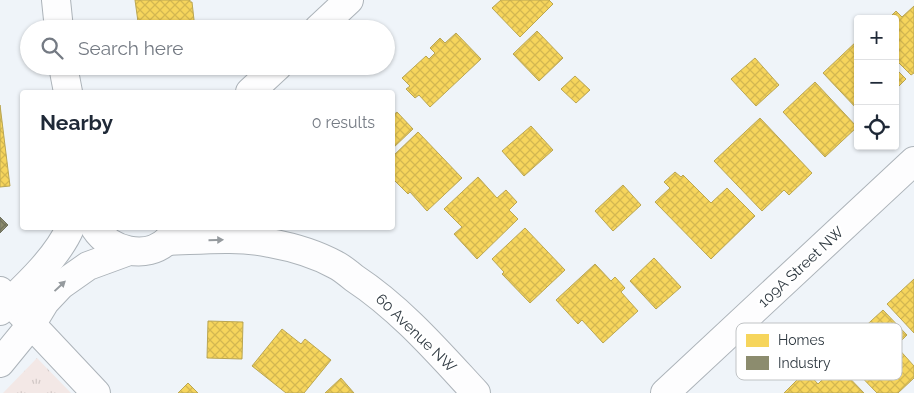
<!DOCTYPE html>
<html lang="en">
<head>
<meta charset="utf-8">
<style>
	body { margin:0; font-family:Raleway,sans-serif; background:#f6f6f7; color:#1f2937 }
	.controls { position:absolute; right:15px; top:15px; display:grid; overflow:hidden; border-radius:5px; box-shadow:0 1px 4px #0004 }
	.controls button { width:45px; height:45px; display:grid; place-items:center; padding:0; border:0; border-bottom:1px solid #e0e1e3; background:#fff; color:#1f2937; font:25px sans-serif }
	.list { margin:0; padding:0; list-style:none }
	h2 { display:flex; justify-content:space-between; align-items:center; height:65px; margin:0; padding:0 20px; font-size:21px }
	h2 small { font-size:16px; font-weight:400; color:#747a83 }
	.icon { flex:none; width:28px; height:28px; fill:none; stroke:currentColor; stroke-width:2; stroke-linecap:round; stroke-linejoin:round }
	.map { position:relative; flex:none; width:914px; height:393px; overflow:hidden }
	.search { position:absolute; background:#fff; box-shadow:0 1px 4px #0004; left:20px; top:20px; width:375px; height:55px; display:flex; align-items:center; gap:12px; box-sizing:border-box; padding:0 18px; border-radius:28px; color:#747a83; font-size:19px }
	.panel { position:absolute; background:#fff; box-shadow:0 1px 4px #0004; left:20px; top:90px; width:375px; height:140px; border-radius:5px }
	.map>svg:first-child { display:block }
	.park { fill:url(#park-tufts) }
	.homes { fill:url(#homes-cross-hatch); stroke:#baa653 }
	.industry { fill:url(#industry-cross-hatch); stroke:#707260 }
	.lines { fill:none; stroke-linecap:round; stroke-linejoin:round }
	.minor-casing { stroke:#acb3b9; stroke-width:30 }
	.minor { stroke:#fdfdfe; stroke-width:28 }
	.oneway { fill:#959a9e }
	.labels { text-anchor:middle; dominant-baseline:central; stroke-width:5; stroke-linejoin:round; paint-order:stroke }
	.street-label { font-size:15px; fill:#2d373f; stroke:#fff }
	.key { fill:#fff; stroke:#c0c3c5; stroke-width:1 }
	.key-label { font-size:14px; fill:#2d373f }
</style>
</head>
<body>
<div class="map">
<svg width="914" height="393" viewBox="0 0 914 393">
	<defs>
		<pattern id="park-tufts" width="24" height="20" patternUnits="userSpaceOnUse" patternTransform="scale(1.25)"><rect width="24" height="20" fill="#f3e8e6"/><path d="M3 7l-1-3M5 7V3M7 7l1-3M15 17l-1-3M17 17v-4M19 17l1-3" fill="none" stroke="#d1c8c6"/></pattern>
		<pattern id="homes-cross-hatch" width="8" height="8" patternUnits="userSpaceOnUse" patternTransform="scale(1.25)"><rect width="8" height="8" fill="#f6d55c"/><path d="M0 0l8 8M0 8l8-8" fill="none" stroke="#d3b751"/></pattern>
		<pattern id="industry-cross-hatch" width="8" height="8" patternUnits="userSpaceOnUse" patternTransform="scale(1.25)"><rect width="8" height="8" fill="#8c8c6e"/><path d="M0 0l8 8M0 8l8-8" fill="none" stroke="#73735c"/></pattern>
	</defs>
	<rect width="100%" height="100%" fill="#eff4f9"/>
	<!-- park -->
	<path class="park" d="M 37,358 L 71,393 L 3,393 Z"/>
	<!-- homes -->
	<g class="homes">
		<path d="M 135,0 L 190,0 L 190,2 L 192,2 L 195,29 L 139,29 Z"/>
		<path d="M 501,0 L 549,0 L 553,4 L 520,37 L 492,8 Z"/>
		<path d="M 914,6 L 914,73 L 911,75 L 895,59 L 895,19 L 888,19 L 896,11 L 902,17 Z"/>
		<path d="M 537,31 L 563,58 L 539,81 L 513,54 Z"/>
		<path d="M 456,33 L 481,59 L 430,107 L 419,95 L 415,98 L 406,89 L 410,86 L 402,78 L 426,56 L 429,59 L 435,53 L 430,48 L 440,38 L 445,43 Z"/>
		<path d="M 858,40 L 858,110 L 823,73 Z"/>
		<path d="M 755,58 L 779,85 L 756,106 L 731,79 Z"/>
		<path d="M 895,68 L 906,79 L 895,90 Z"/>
		<path d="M 575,76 L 590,90 L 576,103 L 561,89 Z"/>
		<path d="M 815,82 L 857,127 L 825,157 L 783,112 Z"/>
		<path d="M 0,105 L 10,186 L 0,187 Z"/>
		<path d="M 397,112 L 413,129 L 392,149 L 392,116 Z"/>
		<path d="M 760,118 L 812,173 L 789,195 L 784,190 L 762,211 L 714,161 Z"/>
		<path d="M 531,126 L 553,150 L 524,176 L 502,151 Z"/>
		<path d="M 418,132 L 462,178 L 427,211 L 410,192 L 408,194 L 392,178 L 392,157 Z"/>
		<path d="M 675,172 L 681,177 L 683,175 L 711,203 L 727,188 L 755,216 L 711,259 L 655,202 L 670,188 L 664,182 Z"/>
		<path d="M 478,177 L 497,198 L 506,190 L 517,202 L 509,210 L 518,219 L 477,259 L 454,234 L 462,227 L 444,209 Z"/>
		<path d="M 623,185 L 641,205 L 613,231 L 595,211 Z"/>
		<path d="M 525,228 L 565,270 L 530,303 L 502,274 L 504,272 L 492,259 Z"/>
		<path d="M 654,258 L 681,287 L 656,309 L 630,281 Z"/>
		<path d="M 595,264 L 611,281 L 615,277 L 625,288 L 621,292 L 638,311 L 603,343 L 582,320 L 578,324 L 556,300 Z"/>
		<path d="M 914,279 L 914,333 L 887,304 Z"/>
		<path d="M 883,310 L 907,335 L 896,346 L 914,366 L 914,378 L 898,393 L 877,393 L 850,365 L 859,356 L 847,343 Z"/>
		<path d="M 208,321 L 243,322 L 242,359 L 207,358 Z"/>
		<path d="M 282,329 L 301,344 L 305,339 L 331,360 L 304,393 L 286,393 L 252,366 Z"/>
		<path d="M 837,365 L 864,393 L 784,393 L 806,371 L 818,384 Z"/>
		<path d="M 341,378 L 354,393 L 325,393 Z"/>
		<path d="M 188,383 L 198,393 L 178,393 Z"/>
	</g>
	<!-- industry -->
	<path class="industry" d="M 0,217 L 8,225 L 0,233 Z"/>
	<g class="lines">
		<!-- minor casing -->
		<g class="minor-casing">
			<g id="minor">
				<path d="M 56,0 L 59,29"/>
				<path d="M 318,29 L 349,0"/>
				<path d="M 63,66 L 68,92"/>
				<path d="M 250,92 L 278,66"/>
				<path d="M 95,228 C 110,251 146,261 168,240 C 171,237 174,232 178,228"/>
				<path d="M 167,241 C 201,240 237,236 270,243 C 292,247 316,254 336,265 C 342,268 348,273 354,278 C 401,309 438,352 476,393"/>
				<path d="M 0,291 L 96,393"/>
				<path d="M 0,311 C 24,288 57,258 70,228"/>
				<path d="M 0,363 L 31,325 L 45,302 L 61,285 L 88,266 L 129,251"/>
				<path d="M 665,393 L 914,161"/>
			</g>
		</g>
		<!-- minor -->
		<use href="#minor" class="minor"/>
	</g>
	<!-- one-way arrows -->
	<defs><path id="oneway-solid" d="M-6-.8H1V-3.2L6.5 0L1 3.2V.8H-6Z" transform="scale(1.25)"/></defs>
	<g class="oneway">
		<use href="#oneway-solid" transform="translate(216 240) rotate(-1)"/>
		<use href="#oneway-solid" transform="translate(60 286) rotate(-43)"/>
	</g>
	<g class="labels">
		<!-- street labels -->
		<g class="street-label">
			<text transform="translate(801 267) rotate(-43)">109A Street NW</text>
			<text transform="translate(416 333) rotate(44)">60 Avenue NW</text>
		</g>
	</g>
	<!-- legend -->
	<rect x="736" y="323" width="166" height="57" rx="8" class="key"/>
	<rect x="746" y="334" width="23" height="13" fill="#f6d55c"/>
	<rect x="746" y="356" width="23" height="14" fill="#8c8c6e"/>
	<g class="key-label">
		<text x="778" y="345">Homes</text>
		<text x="778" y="368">Industry</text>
	</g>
</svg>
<div class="controls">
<button>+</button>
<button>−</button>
<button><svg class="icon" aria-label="locate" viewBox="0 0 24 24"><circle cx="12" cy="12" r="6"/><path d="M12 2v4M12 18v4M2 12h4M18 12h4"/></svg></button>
</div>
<div class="search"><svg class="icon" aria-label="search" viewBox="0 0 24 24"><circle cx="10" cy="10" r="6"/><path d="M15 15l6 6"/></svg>Search here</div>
<section class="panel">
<h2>Nearby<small>0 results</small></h2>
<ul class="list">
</ul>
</section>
</div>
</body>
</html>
